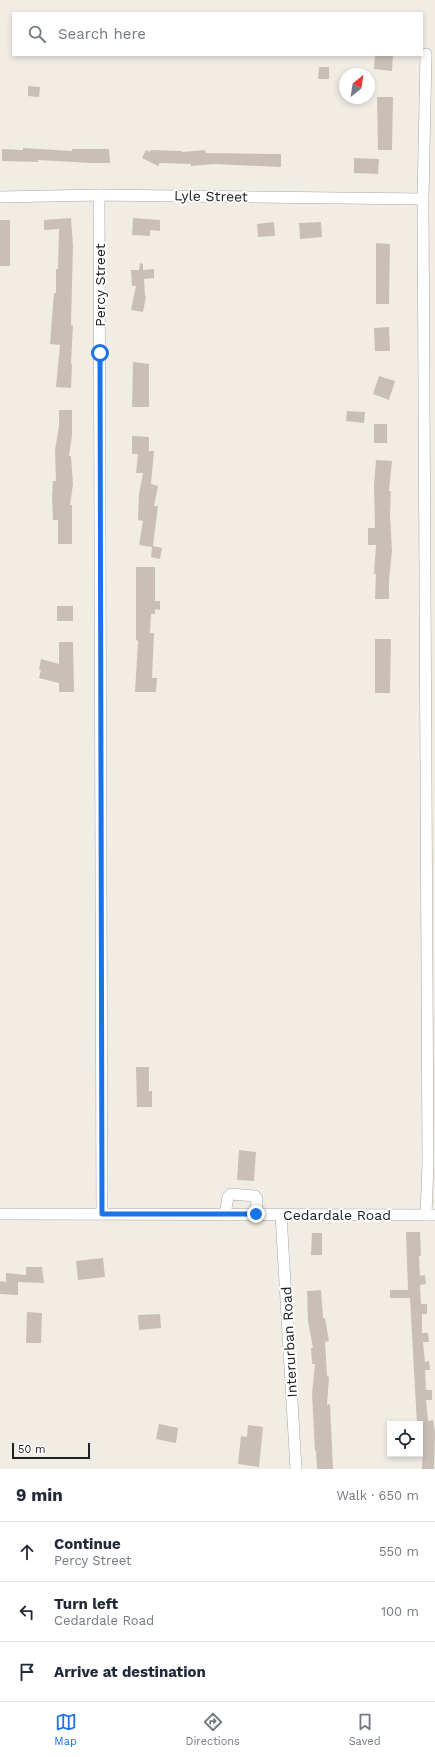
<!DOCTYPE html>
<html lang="en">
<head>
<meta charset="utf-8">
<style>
	body { margin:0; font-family:"Work Sans",sans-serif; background:#f6f6f7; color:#1f2937 }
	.controls { position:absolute; right:12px; bottom:12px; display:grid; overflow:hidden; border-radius:0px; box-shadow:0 2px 6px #0003 }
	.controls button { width:36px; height:36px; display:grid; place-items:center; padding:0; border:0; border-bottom:1px solid #e0e1e3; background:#fff; color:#1f2937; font:20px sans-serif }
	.compass { position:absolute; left:339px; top:68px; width:36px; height:36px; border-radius:50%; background:#fff; box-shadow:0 2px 6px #0003; rotate:30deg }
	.scale { position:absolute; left:12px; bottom:10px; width:78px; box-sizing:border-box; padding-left:4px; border:2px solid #202020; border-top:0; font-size:11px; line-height:14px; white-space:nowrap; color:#202020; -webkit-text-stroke:3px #fff; paint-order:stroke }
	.stop { position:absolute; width:12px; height:12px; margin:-9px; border:3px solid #1a73e8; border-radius:50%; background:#fff }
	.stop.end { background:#1a73e8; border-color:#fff; box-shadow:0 1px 4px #0008 }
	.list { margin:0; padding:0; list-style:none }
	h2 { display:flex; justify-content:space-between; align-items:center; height:52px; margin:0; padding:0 16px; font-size:17px }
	h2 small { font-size:13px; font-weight:400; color:#747a83 }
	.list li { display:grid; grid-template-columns:26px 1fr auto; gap:12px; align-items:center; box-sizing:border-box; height:60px; padding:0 16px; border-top:1px solid #e0e1e3 }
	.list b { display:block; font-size:15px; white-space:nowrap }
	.list p { margin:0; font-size:13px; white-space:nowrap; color:#747a83 }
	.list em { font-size:13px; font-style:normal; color:#747a83 }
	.icon { flex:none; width:22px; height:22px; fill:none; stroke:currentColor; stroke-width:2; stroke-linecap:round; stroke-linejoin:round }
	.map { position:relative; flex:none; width:435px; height:1469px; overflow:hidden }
	.search { position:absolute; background:#fff; box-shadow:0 2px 6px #0003; left:12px; right:12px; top:12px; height:44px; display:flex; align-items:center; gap:10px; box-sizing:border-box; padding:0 14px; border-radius:0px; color:#747a83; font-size:15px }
	.sheet { height:232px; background:#fff }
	nav { display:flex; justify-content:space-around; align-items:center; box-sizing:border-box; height:56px; border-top:1px solid #e0e1e3; background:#fff; font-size:11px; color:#747a83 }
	nav a { display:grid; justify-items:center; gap:2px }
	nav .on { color:#1a73e8 }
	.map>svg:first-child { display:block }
	.building { fill:#c9bfb8 }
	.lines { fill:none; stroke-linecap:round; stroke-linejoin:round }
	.minor-casing { stroke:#a7a7a7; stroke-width:12 }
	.minor { stroke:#fff; stroke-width:11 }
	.route { stroke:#1a73e8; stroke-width:5 }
	.labels { text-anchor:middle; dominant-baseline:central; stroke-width:4; stroke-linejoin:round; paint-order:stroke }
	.street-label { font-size:14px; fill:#202020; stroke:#fff }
</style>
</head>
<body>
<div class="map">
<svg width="435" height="1469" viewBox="0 0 435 1469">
	<rect width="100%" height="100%" fill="#f1ede5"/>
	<!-- building -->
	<g class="building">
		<path d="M 375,55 L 393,55 L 392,71 L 374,69 Z"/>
		<path d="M 319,67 L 329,67 L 329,79 L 318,79 Z"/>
		<path d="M 28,86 L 40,87 L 39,97 L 28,96 Z"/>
		<path d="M 377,97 L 393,97 L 392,150 L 378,150 Z"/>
		<path d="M 23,148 L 72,151 L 72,149 L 109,149 L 110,163 L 91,163 L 38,160 L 38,162 L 2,161 L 2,149 L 23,150 Z"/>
		<path d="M 146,150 L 150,152 L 151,150 L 182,151 L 182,152 L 205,150 L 206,153 L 281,154 L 281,167 L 214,164 L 191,166 L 191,164 L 160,163 L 158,166 L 142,158 Z"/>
		<path d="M 354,158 L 379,159 L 378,174 L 354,173 Z"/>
		<path d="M 71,218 L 73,246 L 71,325 L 73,325 L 71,363 L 72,364 L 71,388 L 56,387 L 60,345 L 50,344 L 54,293 L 56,293 L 56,269 L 58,269 L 59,229 L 44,230 L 44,220 Z"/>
		<path d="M 133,218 L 160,220 L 160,231 L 150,230 L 150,236 L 132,235 Z"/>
		<rect x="0" y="220" width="10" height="46"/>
		<path d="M 274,222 L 275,236 L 258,237 L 257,224 Z"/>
		<path d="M 321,222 L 322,237 L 300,239 L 299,223 Z"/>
		<path d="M 376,243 L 390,244 L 389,304 L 376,304 Z"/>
		<path d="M 140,263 L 143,264 L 143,270 L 154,269 L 154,278 L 144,279 L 145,296 L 146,296 L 143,312 L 131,310 L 136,286 L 132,286 L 131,270 L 139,270 Z"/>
		<path d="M 389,327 L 390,351 L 375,351 L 374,328 Z"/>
		<path d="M 133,362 L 149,364 L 149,407 L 132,407 Z"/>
		<path d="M 379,376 L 395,381 L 389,400 L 373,394 Z"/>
		<path d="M 59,410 L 72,410 L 72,436 L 69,456 L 71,456 L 73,484 L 70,505 L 72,505 L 72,544 L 58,544 L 58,520 L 53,520 L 52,496 L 53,481 L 56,481 L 55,450 L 59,426 Z"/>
		<path d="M 347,411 L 365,412 L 364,423 L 346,421 Z"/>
		<rect x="374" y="424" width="13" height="19"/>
		<path d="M 132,436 L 149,437 L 149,451 L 154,451 L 151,484 L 158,486 L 154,506 L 158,506 L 153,546 L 162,548 L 160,559 L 151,557 L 152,547 L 139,545 L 143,521 L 138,520 L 139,494 L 143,473 L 136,473 L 138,454 L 132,454 Z"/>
		<path d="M 376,460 L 392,461 L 389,491 L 391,491 L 390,514 L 392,551 L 389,580 L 389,599 L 375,599 L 376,574 L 374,574 L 376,545 L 368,545 L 368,528 L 375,528 L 374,485 Z"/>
		<path d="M 136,567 L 155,567 L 155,601 L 160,601 L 160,610 L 155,609 L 155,614 L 151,614 L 150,633 L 154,633 L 152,678 L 157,678 L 156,692 L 135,692 L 138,641 L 136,640 Z"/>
		<rect x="57" y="606" width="16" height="15"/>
		<path d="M 375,639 L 391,639 L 390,693 L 375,693 Z"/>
		<path d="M 59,642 L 73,642 L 74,692 L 59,692 L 59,683 L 39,678 L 41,670 L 39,670 L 41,659 L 59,664 Z"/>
		<path d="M 136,1067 L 149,1067 L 149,1091 L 152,1091 L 152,1107 L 137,1107 Z"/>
		<path d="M 239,1150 L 256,1152 L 254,1181 L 237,1180 Z"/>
		<path d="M 406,1232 L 420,1232 L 421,1256 L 419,1256 L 420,1276 L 425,1275 L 426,1284 L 420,1285 L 421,1304 L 427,1304 L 427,1314 L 422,1314 L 422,1333 L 428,1333 L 429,1342 L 423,1342 L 425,1362 L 429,1361 L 430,1370 L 425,1370 L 426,1390 L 432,1390 L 432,1400 L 426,1400 L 428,1421 L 433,1420 L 435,1433 L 434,1469 L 422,1469 L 423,1430 L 420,1430 L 420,1424 L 417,1424 L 410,1298 L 390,1298 L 390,1290 L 408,1290 Z"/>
		<path d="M 312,1233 L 322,1233 L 322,1255 L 311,1255 Z"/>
		<path d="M 103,1258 L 105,1277 L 78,1280 L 76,1261 Z"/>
		<path d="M 26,1267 L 42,1267 L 44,1283 L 18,1282 L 18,1295 L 0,1294 L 0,1281 L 6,1282 L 6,1273 L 26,1275 Z"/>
		<path d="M 321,1290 L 323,1318 L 325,1318 L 329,1341 L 325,1342 L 327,1376 L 329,1377 L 327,1405 L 330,1404 L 333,1469 L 317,1469 L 316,1451 L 315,1451 L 312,1394 L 315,1364 L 312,1364 L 311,1348 L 313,1348 L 308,1321 L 307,1291 Z"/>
		<path d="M 27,1312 L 42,1313 L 41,1343 L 26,1343 Z"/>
		<path d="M 160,1314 L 161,1328 L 139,1330 L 138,1315 Z"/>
		<path d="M 159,1424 L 178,1428 L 176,1443 L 156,1439 Z"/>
		<path d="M 248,1425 L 263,1427 L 259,1467 L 238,1464 L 241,1436 L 247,1437 Z"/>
	</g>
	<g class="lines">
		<!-- minor casing -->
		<g class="minor-casing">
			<g id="minor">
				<path d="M 99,195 L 102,1214"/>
				<path d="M 0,197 L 99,195 L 423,199"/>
				<path d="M 0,1214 L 435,1215"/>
				<path d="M 225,1214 L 228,1197 L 231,1194 L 255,1196 L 257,1199 L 256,1214"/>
				<path d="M 281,1215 L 296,1469"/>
				<path d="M 426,1215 L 428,1164 L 423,199 L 426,54"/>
			</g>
		</g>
		<!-- minor -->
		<use href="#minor" class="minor"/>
	</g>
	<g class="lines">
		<!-- route -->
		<path class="route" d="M 100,353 L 102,1214 L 256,1214"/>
	</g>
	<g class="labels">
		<!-- street labels -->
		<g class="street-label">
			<text transform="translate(211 196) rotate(1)">Lyle Street</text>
			<text transform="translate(100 285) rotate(-90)">Percy Street</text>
			<text x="337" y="1215">Cedardale Road</text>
			<text transform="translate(289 1342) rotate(-93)">Interurban Road</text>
		</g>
	</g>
</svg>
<div class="controls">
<button><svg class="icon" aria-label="locate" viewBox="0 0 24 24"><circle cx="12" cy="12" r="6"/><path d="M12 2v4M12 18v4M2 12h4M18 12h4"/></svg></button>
</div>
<svg class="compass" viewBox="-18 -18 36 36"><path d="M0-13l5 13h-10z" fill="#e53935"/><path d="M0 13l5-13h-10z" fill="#747a83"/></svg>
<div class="scale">50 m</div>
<div class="stop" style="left:100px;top:353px"></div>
<div class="stop end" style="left:256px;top:1214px"></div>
<div class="search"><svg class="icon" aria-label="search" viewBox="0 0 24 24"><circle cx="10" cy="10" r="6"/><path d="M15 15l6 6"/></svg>Search here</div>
</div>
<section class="sheet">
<h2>9 min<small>Walk · 650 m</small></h2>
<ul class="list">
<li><svg class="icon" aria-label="ahead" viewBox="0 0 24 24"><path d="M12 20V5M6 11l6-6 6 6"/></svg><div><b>Continue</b><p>Percy Street</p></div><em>550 m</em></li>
<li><svg class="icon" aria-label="left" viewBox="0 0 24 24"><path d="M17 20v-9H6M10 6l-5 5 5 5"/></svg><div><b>Turn left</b><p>Cedardale Road</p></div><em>100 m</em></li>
<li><svg class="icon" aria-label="arrive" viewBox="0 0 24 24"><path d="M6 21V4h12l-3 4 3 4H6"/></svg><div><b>Arrive at destination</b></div></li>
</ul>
</section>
<nav>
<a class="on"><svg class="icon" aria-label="map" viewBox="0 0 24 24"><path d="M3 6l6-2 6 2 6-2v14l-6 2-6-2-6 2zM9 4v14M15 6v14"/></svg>Map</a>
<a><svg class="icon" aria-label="directions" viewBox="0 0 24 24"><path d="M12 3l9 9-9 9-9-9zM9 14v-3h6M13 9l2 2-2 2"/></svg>Directions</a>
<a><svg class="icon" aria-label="saved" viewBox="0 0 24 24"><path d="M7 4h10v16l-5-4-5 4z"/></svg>Saved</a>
</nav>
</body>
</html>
